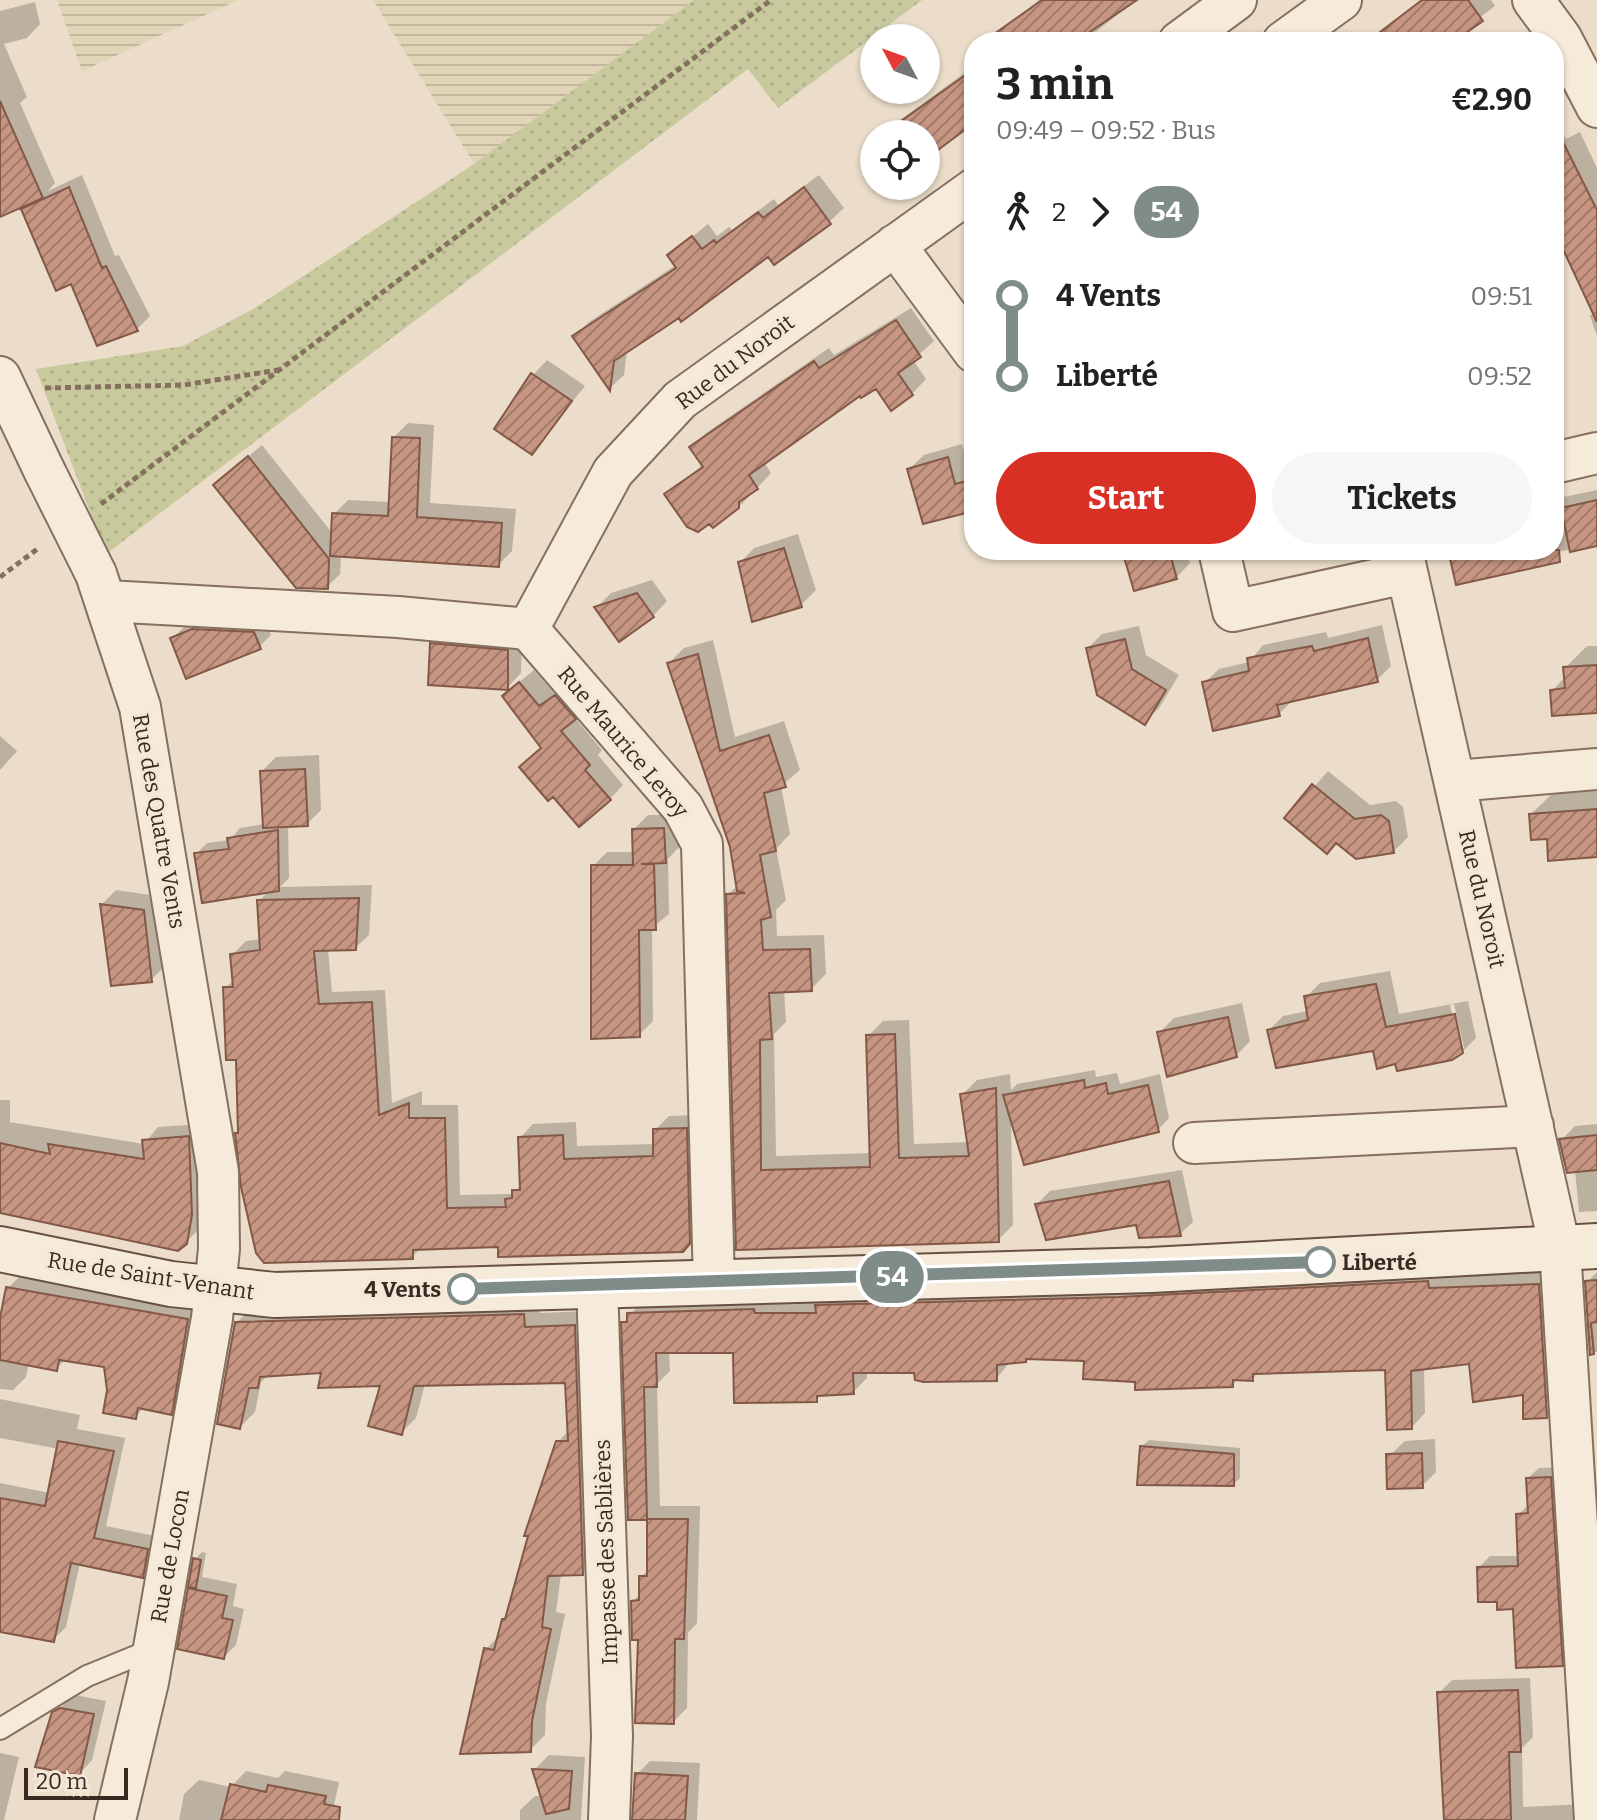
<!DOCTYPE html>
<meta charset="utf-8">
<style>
:root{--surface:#fff;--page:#f6f6f6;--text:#202124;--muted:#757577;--accent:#d93025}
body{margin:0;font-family:Bitter,serif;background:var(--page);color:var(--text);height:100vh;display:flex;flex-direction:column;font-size:30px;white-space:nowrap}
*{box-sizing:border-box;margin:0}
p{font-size:26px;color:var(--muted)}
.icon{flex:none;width:44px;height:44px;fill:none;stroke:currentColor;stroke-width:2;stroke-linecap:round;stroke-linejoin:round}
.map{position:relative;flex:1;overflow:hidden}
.drawer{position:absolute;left:964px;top:32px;width:600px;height:528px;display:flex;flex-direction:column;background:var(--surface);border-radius:32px;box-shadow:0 2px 6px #0004}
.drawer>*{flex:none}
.badge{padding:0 16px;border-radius:26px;font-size:28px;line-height:52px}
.needle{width:52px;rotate:311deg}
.fabs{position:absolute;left:860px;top:24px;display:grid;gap:16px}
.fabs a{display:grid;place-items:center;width:80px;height:80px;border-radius:50%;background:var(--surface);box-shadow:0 2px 6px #0004;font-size:40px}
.scale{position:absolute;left:24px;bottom:20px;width:104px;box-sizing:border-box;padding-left:8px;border:4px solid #382921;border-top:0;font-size:22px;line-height:28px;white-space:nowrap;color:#382921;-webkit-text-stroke:6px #f3e8d8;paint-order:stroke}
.map>.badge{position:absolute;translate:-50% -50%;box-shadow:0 0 0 4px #fff}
.legs{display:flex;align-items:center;gap:12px;height:88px;padding:0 32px;font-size:26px}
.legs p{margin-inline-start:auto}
.head{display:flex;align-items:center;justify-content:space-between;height:136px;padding:0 32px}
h1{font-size:44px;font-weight:700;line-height:60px}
.cta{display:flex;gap:16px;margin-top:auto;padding:16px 32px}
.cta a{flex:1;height:92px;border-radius:48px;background:var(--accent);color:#fff;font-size:32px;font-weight:700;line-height:92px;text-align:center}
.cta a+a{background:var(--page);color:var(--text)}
ul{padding:0 32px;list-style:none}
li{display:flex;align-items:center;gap:28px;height:80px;font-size:30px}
li i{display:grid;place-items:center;width:12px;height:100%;margin:0 10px;background:currentColor}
li i::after{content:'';width:20px;height:20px;margin:-10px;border:6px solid;border-radius:50%;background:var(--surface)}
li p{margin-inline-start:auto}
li:first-child i{background:linear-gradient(#0000 50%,currentColor 0)}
li:last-child i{background:linear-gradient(currentColor 50%,#0000 0)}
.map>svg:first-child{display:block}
.farmland{fill:url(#farmland-rules)}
.grass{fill:url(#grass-dots)}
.shadow{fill:#0003;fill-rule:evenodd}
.building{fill:url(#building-hatch);stroke:#835847;stroke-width:2}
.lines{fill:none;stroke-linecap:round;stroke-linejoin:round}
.lane-casing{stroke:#866f5f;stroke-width:24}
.street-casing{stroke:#866f5f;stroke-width:44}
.secondary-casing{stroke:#685142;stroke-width:48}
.path{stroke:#866f5f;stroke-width:5;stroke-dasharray:6 4;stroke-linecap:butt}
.lane{stroke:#f6ebdb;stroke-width:20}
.street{stroke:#f6ebdb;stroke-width:40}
.secondary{stroke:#f6ebdb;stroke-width:44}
.street-bridge-casing{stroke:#866f5f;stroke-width:44;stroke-linecap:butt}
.street-bridge{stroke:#f6ebdb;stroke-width:40}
.line-1-casing{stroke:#fff;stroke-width:18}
.line-1{stroke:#808c89;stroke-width:12}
.stop-1-dot{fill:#fff;stroke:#808c89;stroke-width:4}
.labels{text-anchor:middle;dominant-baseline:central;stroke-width:7;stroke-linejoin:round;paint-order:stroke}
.street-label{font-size:22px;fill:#382921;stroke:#f3e8d8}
.stop-label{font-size:22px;font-weight:bold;fill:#382921;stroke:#f3e8d8;text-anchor:start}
</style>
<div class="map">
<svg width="1597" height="1820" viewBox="0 0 1597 1820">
<defs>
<pattern id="farmland-rules" width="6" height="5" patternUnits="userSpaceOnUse" patternTransform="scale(2)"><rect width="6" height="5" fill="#e0d5b7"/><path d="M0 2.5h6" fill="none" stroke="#c1b79d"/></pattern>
<pattern id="grass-dots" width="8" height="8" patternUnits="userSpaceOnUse" patternTransform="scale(2)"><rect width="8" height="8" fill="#c8c99d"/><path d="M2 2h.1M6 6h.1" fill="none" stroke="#adad87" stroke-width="1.8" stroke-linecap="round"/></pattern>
<pattern id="building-hatch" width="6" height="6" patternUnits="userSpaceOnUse" patternTransform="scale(2)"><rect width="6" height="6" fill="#c69682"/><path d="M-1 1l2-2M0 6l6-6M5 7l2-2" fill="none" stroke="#a27a6a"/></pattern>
</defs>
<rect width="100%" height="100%" fill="#ebddc9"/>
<!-- farmland -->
<path class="farmland" d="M57,0H238L82,71Z
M373,0H694L474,164Z"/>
<!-- grass -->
<path class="grass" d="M694,0H922L778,108L748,69L106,554L36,369L183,346L255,308L474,164Z"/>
<!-- shadow -->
<path class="shadow" d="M1039,0H1136L1083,42H1007V27Z
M1421,0H1491L1495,6L1448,42H1366Z
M35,2L40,24L27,38L4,44L27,97L20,103L55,183L48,191L82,175L115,256L119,255L150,316L137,329L98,343L72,282L23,209L31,201L0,196V11Z
M974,66V121L926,155V134H881Z
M1554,116L1566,139L1580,132L1597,168V336L1590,316L1594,311L1554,225Z
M874,141V156L868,147Z
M819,175L844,208L829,222L769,255L627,350L624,375L610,388L575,336L589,322L676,265L670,255L708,224L717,236L729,227L732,230L774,199L778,205Z
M911,308L934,341L913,360L926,379L912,394L876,386L860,393L764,462L771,473L743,503L713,525L666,494L704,464L692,448L706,433L829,348L834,355Z
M547,360L585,386L532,452L533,375Z
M408,423L434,425L430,503L516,509L512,551L498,565L341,555L340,574L327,587L215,485L262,445L333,534L334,514L348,500L390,502L393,438Z
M962,444L969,471L974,470V508L909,469L924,455Z
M1597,490V544L1543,555L1450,550H1554V499Z
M798,534L816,590L801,605L754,619L740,563L754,548Z
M1124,550H1187L1190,563L1176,578Z
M652,580L667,601L653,616L597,607L611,593Z
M206,618L266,621L271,635L259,647L172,639L184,627Z
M1382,625L1391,666L1377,680L1294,699L1279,714L1204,683L1219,669L1249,662L1263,645L1326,632L1328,638Z
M1139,626L1146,655L1179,675L1159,708L1144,722L1088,648L1102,634Z
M447,630L522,637L521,673L507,688L432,644Z
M713,640L735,737L784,721L800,770L781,786L790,834L776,849L786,900L776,910L777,936L824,935L826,974L811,989L784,990L786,1022L774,1034L776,1156L871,1153L868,1036L883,1021L909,1020L914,1144L969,1142L962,1095L977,1080L1010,1074L1011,1090L1017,1084L1095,1070L1096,1077L1117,1073L1120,1084L1160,1074L1169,1118L1158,1130L1011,1120L1013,1225L998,1240L739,1248L728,895L738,885L731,846L669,663L684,648Z
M1587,646H1597V715L1596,711L1552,691L1566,676L1565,668Z
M534,670L554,693L569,683L588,704L575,718L602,750L598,755L623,785L610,799L543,747L518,683Z
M0,736L17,751L0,770Z
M319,755L321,810L307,824L288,825L289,878L280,887L372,885L369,935L355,948L328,949L332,992L385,990L392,1103L422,1091V1105H458L460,1195L513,1194L522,1183L520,1138L533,1124L576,1122L577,1146L655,1144V1130L669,1116L700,1115L696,1236L682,1250L500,1244L422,1247L412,1257L237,1134L240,1130L238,1058L225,988L234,980L232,955L246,941L261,939L259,901L270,890L196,854L207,843L230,840L240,828L265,824L262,771L276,757Z
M1328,771L1370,805L1396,801L1403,807L1408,837L1393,852L1337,841L1287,818Z
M1597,786V855L1549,837L1531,814L1553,793L1592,790Z
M648,815H677L679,847L668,859L669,914L652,928L653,1021L639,1035L593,866L607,852H635L634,829Z
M116,890L157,896L165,966L151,980L102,904Z
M1390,971L1399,1014L1468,1001L1476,1038L1462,1052L1397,1062L1375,1049L1269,1030L1283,1016L1308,1011L1306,997L1320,983ZM1454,1004L1464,1048H1460L1450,1005Z
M1242,1003L1250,1041L1236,1056L1168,1075L1160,1032L1174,1018Z
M0,1100H10V1122L144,1144L158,1127L202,1124L200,1228L186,1242L0,1211Z
M1597,1124V1211L1579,1212L1575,1170L1561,1140L1575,1126Z
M1182,1170L1193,1222L1180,1234L1037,1204L1050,1191Z
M1552,1271L1560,1402L1546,1416L1525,1393L1471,1362L1424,1367L1425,1413L1412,1427L1387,1368L1260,1371L1252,1379L1239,1378L1232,1385L1137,1380L1086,1359L1028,1357L1010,1362L996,1379L916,1371H867V1378L853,1392L823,1393L816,1400L735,1351H669L670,1371L657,1384L660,1506H700L697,1623L688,1633L687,1708L673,1722L640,1638L633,1602L641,1593V1577L649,1569V1518H630L623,1323L643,1300Z
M1597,1272V1352H1591L1587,1282Z
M21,1275L201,1306L184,1400L171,1413L144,1407L135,1417L109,1390L106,1365L66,1359L56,1369L29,1363L26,1377L13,1390L0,1389V1329L8,1288Z
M539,1300L540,1313L590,1311L597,1558L582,1573L561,1574L556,1612L565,1614L546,1704L545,1735L530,1750L486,1649L500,1635L508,1616L558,1442L569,1430L567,1381L425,1384L416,1418L401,1433L383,1384L324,1371L269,1375L261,1382L255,1412L240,1427L236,1323L252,1308Z
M0,1399L80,1415L77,1429L125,1438L106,1526L160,1537L155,1563L142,1576L80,1563L66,1627L53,1640L0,1630V1483L50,1493L59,1449L0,1438Z
M1435,1439L1436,1472L1422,1486L1390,1455L1405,1441Z
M1149,1440L1240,1448V1478L1234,1484L1142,1446Z
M1561,1467L1573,1653L1562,1664L1515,1607L1499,1599L1479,1567L1490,1556H1520L1518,1515L1529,1504L1528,1478L1539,1468Z
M202,1552L206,1553L202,1577L237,1584L233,1606L244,1609L236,1645L224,1657L190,1589L195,1559Z
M1530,1678L1533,1737L1522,1748L1523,1807L1584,1804L1585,1820H1498L1439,1693L1452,1680Z
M75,1695L106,1701L92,1760L79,1774L54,1713Z
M0,1753L19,1757L4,1820H0Z
M549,1755L585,1757L581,1820H520V1810L535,1796H542L535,1769Z
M650,1761L700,1763L697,1820H634L637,1774Z
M246,1771L278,1778L285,1771L339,1782L331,1820H179L184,1794L199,1780L231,1787Z"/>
<!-- building -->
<path class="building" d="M1042,0H1137L1075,42H983Z
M1422,0H1468L1483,21L1453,42H1367Z
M974,69V123L938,150L926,158V134H883Z
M0,101L43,198L0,217Z
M1554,124L1597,210V322L1554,230Z
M69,187L102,268L106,266L138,331L97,346L71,284L56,291L21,209Z
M804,187L831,224L774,265L768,257L681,322L679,318L614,361L610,391L572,336L676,268L667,255L692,236L702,249L714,240L716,243L758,212L763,218Z
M896,320L921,357L898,373L913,395L891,411L876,389L861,398L860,396L749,475L758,489L739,502V508L713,528L709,524L698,532L687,527L664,494L703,467L689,447L814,361L819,368Z
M531,373L572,401L532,455L494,429Z
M392,437L420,438L417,517L502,523L499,567L330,556L332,513L388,516Z
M248,456L329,559L328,589L296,588L213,485Z
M948,457L955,484L974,479V511L923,524L907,469Z
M1597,500V546L1570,552L1561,508Z
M784,548L802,607L752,622L738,562Z
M1122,550H1169L1177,579L1134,591Z
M1448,550H1559L1560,562L1456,585Z
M637,593L654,617L619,642L594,607Z
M192,629L254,632L261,649L186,679L170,638Z
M1368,638L1378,682L1277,705L1280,716L1213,731L1202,682L1249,671L1247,658L1312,646L1314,651Z
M1125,639L1132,669L1166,690L1145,725L1097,695L1086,648Z
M430,643L508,650V690L428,685Z
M698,654L720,751L769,735L786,787L764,793L776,851L760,855L771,917L761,920L763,950L810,949L812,991L769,993L772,1039L760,1040L761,1170L870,1167L866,1035L895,1034L899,1158L969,1156L960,1094L996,1088L999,1242L736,1250L726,894L745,893L737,891L730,847L667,663Z
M1597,665V713L1552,716L1550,690L1565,688L1563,667Z
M519,682L539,706L555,695L576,719L561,731L590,765L585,770L611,800L579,827L553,797L548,801L519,767L541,748L502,696Z
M305,769L308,826L263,828L260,771Z
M1312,784L1355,819L1381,815L1389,821L1394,853L1356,859L1336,843L1327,854L1284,818Z
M1597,809V857L1548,861L1547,839L1531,840L1529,814Z
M664,828L666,863L641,864H654L656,930H639L640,1037L591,1039V865H633L632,829Z
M278,830L279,891L202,903L194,853L229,849L227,838Z
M359,898L356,950L314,951L319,1004L372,1002L379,1115L409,1103V1118H445L447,1208L506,1207L505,1199L512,1198V1190H520L518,1137L563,1135L564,1159L653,1156V1129L687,1128L690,1244L683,1252L498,1257V1247L413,1250V1259L264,1263L256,1253L241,1187L235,1133H238L236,1060H226L223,987H233L230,954L260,950L257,900Z
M100,904L144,910L152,982L111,986Z
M1376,984L1386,1027L1455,1014L1463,1053L1452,1060L1397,1071L1395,1064L1377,1069L1373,1051L1276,1068L1267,1030L1308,1020L1304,996Z
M1228,1017L1237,1057L1167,1077L1157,1032Z
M1084,1080L1085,1088L1106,1083L1108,1094L1148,1085L1159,1132L1024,1165L1003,1095Z
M1597,1135V1170L1567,1173L1559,1139Z
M189,1136L192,1215L187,1244L178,1251L0,1213V1143L50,1154L48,1144L144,1159L142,1140Z
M1169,1181L1181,1236L1139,1238L1136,1225L1046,1240L1035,1204Z
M1597,1280V1322L1591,1323L1594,1354L1590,1355L1585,1281Z
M1428,1281L1429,1288L1539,1284L1547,1418L1523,1419V1395L1473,1402L1469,1364L1411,1371L1412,1429L1387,1430L1385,1370L1253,1374V1381L1233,1380V1387L1135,1390V1382L1083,1379L1084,1361L1026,1359V1362L997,1365V1381L923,1382L915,1380L914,1373H853L854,1394L817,1396V1402L734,1403L733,1353H656L657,1387H644L647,1519H688L684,1639H675L674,1724L635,1723L638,1640H632L631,1601L639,1600V1576H647V1520H628L621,1322H627V1313L754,1309L755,1313H816L815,1305L1119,1297Z
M6,1287L188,1319L172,1415L138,1408L136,1419L103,1413L107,1390L104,1367L59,1360L57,1371L0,1360V1318Z
M524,1314L525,1327L575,1325L583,1575L548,1576L542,1627L551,1629L532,1721L531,1752L460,1754L484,1648L494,1650L502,1619H505L528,1536H524L556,1441H568L565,1383L414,1386L402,1435L368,1426L380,1386L318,1388L321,1373L260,1377L258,1388H249L240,1429L217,1424L235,1322Z
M58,1441L114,1451L94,1538L148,1549L143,1578L71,1563L54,1642L0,1632V1498L45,1506Z
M1140,1446L1234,1454V1486L1137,1485Z
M1422,1453L1423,1488L1387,1489L1386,1454Z
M1551,1477L1563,1666L1516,1668L1513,1609L1497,1610V1602H1478L1477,1567L1518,1566L1516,1514L1528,1513L1526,1478Z
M193,1558L201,1560L196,1588L188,1587Z
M188,1588L227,1596L222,1618L233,1620L224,1659L177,1649Z
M1518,1690L1521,1752H1509L1511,1820H1444L1437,1692Z
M60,1708L94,1714L80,1776L35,1767L52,1712Z
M532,1769L572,1771L569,1809L546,1814Z
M635,1773L688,1776L685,1820H632Z
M230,1784L266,1792L268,1785L326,1796L324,1804L340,1807L339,1820H221Z"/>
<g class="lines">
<!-- lane casing -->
<g class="lane-casing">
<path id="lane" d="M0,1729L87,1676L153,1649"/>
</g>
<!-- street casing -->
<g class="street-casing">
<path id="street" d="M1533,0L1561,38L1597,107
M1179,42L1236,0
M1283,42L1341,0
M895,245L974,352
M0,377L44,470
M1554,463L1597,453
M1219,550L1233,611L1406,573
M1402,550L1560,1248L1595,1820
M96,574L140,707L218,1172L219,1249L212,1318L148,1682L115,1820
M107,601L398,617L528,629L683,808L702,844L714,1284
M528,629L613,472L680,400L974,189
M1455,781L1597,769
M1194,1143L1533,1126
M597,1284L612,1736L609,1820"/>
</g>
<!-- secondary casing -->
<g class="secondary-casing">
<path id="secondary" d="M0,1249L171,1284L275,1295L1151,1270L1597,1246"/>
</g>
<!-- path -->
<path class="path" d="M45,388L184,385L278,370
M101,504L771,0
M0,577L40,547"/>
<!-- lane -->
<use href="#lane" class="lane"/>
<!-- street -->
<use href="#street" class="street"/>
<!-- secondary -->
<use href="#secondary" class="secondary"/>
<!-- street-bridge casing -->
<g class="street-bridge-casing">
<path id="street-bridge" d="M44,470L96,574"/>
</g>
<!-- street-bridge -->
<use href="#street-bridge" class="street-bridge"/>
</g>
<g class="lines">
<!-- line-1 casing -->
<g class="line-1-casing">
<path id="line-1" d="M463,1289L1320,1262"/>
</g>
<!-- line-1 -->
<use href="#line-1" class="line-1"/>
</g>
<!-- markers -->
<g class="stop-1-dot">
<circle cx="1320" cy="1262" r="14"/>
<circle cx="463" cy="1289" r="14"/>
</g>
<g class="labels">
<!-- street labels -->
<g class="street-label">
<text transform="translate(735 362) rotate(-37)">Rue du Noroit</text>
<text transform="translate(623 742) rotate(50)">Rue Maurice Leroy</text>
<text transform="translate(159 821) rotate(80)">Rue des Quatre Vents</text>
<text transform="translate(1482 899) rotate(77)">Rue du Noroit</text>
<text transform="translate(151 1276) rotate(9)">Rue de Saint-Venant</text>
<text transform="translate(606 1552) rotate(-92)">Impasse des Sablières</text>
<text transform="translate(170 1556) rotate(-80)">Rue de Locon</text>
</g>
<!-- stop labels -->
<g class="stop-label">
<text x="1342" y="1262">Liberté</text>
<text x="441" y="1289" text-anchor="end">4 Vents</text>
</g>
</g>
</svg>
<div class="fabs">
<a><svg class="needle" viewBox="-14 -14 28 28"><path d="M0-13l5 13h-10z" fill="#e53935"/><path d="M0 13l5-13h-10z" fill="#757577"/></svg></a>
<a><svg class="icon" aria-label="locate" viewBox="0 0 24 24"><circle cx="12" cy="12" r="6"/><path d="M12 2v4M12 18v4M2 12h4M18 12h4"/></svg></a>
</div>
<div class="scale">20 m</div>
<b class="badge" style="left:892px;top:1277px;background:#808c89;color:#fff">54</b>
<section class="drawer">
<div class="head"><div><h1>3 min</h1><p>09:49 – 09:52 · Bus</p></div><b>€2.90</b></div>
<div class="legs"><svg class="icon" aria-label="walk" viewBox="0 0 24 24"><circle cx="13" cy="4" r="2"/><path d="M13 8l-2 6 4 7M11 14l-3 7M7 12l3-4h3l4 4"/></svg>2<svg class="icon" aria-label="forward" viewBox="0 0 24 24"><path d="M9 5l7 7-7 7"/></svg><b class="badge" style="background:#808c89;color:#fff">54</b></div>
<ul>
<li><i style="color:#808c89"></i><b>4 Vents</b><p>09:51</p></li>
<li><i style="color:#808c89"></i><b>Liberté</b><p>09:52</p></li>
</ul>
<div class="cta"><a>Start</a><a>Tickets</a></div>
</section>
</div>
